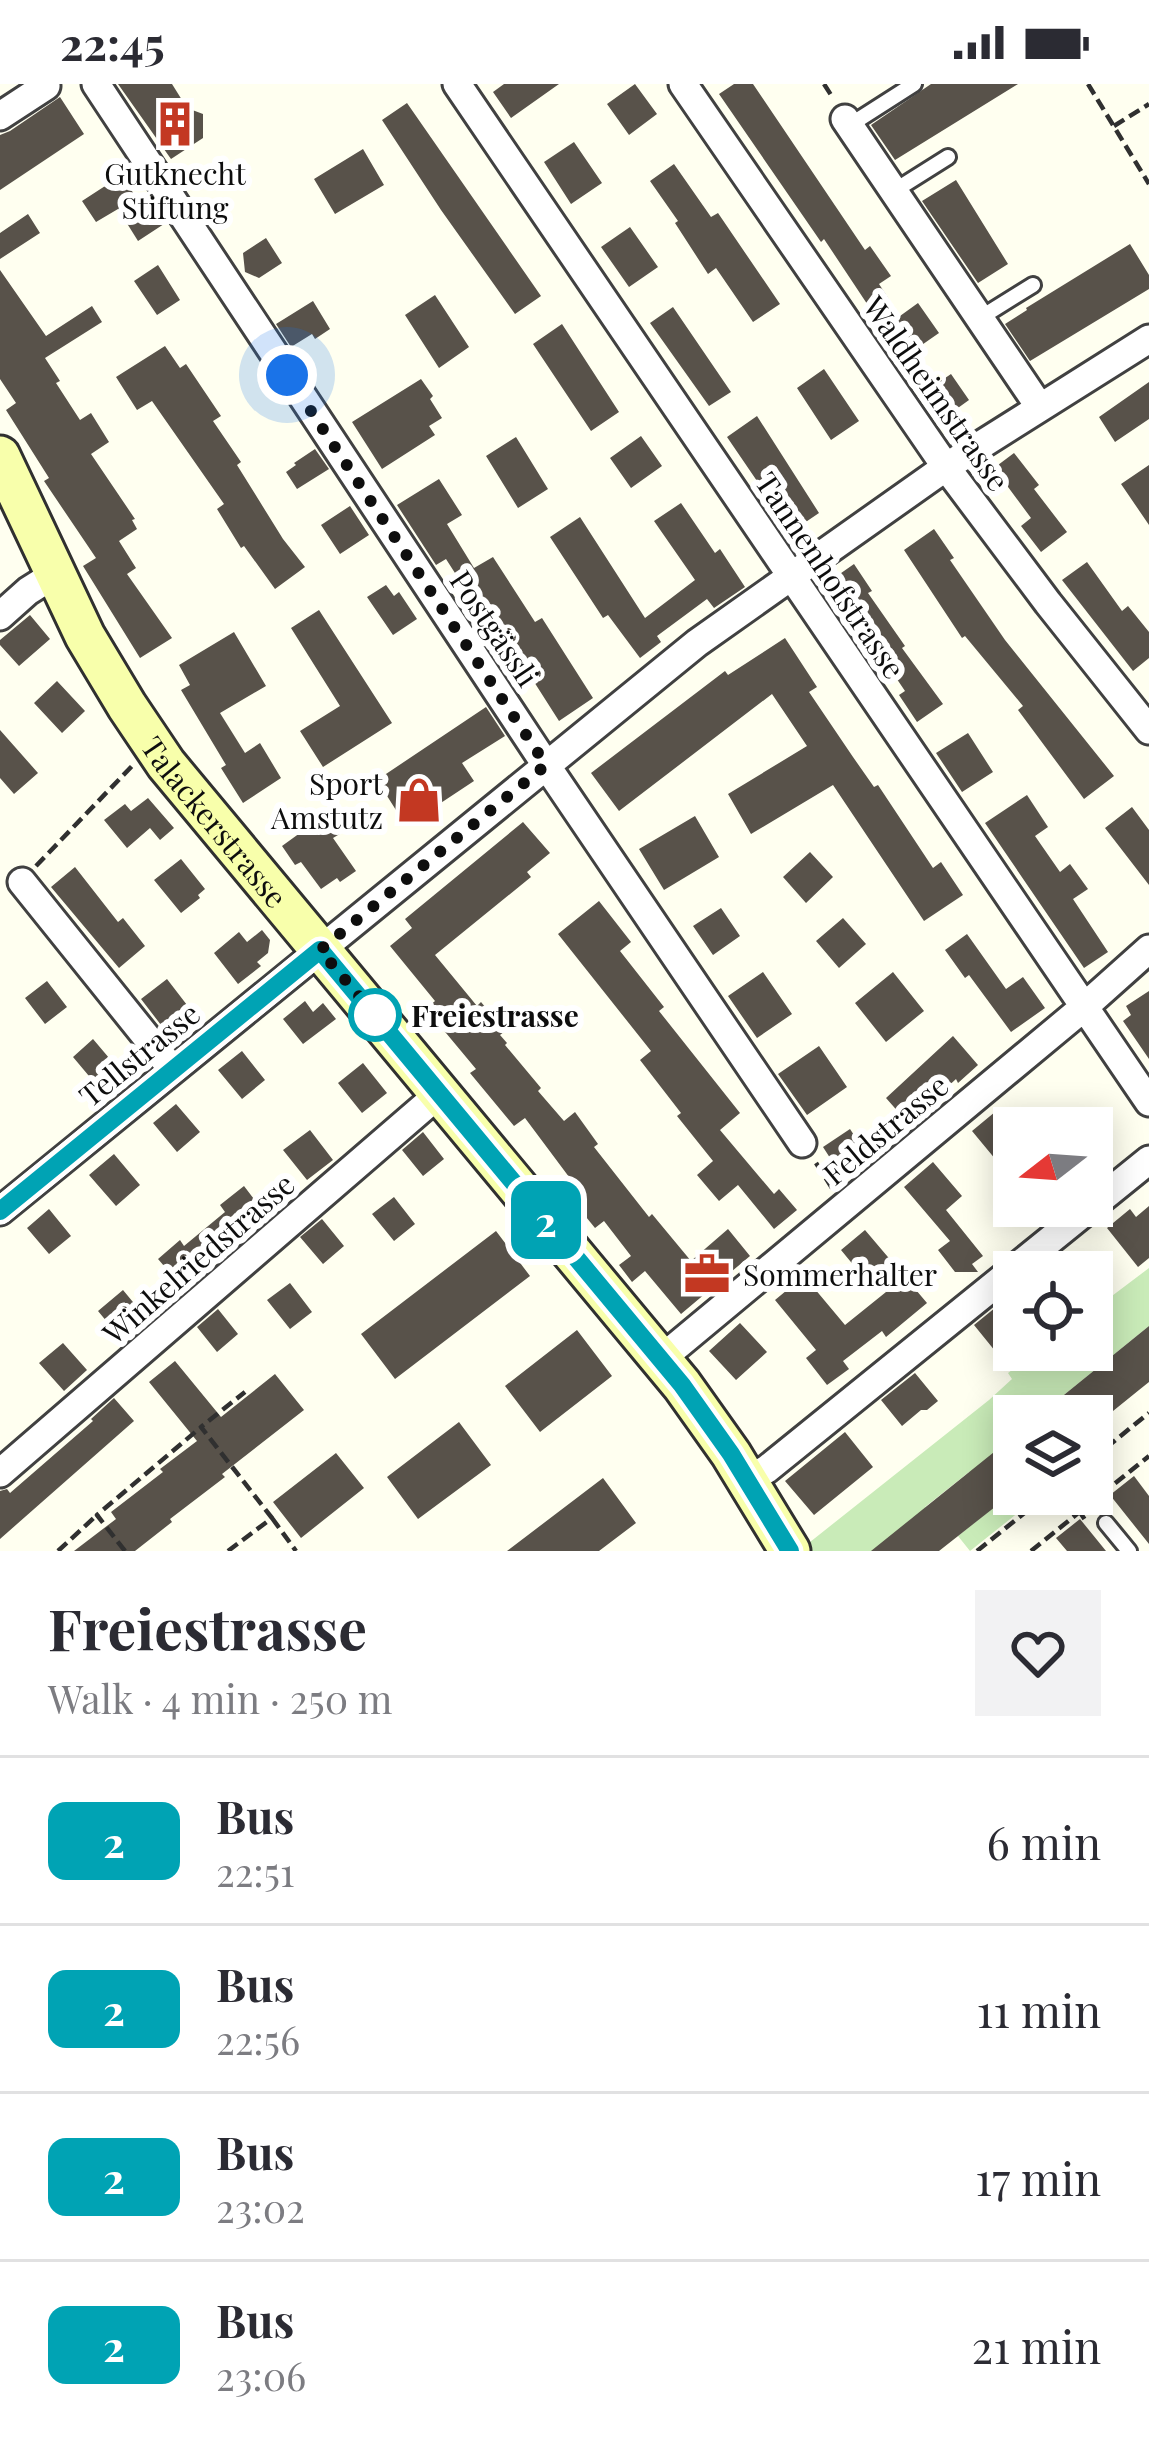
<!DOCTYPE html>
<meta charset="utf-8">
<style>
:root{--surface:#fff;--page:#f2f2f3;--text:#2b2b33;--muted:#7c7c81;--line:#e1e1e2}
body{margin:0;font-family:"Playfair Display",serif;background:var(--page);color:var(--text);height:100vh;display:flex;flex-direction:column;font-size:45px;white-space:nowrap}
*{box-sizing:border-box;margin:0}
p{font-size:39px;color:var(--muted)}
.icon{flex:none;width:66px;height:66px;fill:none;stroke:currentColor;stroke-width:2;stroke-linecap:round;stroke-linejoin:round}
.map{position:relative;height:1467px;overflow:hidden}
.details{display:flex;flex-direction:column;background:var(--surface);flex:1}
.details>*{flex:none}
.badge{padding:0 24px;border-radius:18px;font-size:42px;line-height:78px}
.needle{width:78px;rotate:253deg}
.controls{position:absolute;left:993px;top:1023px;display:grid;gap:24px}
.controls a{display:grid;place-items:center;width:120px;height:120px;border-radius:0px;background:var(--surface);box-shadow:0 6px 30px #0003;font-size:60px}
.you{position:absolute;width:60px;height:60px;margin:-30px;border:9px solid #fff;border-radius:50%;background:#1a73e8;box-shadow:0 0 0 18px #1a73e833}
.map>.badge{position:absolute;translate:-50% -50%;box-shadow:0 0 0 6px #fff}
.round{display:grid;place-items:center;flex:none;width:126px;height:126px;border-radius:0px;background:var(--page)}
.headline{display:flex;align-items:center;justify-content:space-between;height:204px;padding:0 48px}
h1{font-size:57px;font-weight:700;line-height:90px}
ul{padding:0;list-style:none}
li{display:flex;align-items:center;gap:36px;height:168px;padding:0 48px;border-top:3px solid var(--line)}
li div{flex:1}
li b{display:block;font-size:45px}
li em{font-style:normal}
li .badge{min-width:132px;font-weight:700;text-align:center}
.status{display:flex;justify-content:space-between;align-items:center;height:84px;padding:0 60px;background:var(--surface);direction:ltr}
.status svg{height:33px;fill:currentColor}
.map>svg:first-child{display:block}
.green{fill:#c9ebb8}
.building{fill:#58524a}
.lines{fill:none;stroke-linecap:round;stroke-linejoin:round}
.service-casing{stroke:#414141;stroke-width:20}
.minor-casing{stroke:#414141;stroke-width:33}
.secondary-casing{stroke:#303030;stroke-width:45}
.path{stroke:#303030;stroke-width:4.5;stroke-dasharray:12 6;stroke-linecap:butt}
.service{stroke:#fff;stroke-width:14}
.minor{stroke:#fff;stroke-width:27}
.secondary{stroke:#f8ffab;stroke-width:39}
.line-casing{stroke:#fff;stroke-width:27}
.line{stroke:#00a3b4;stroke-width:18}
.walk{stroke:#0e0e0e;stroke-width:12;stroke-dasharray:0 21.6}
.stop-dot{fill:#fff;stroke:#00a3b4;stroke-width:6}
.labels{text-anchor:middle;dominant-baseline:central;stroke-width:12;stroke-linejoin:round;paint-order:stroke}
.poi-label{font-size:30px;fill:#0e0e0e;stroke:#fff}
.street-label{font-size:30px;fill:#0e0e0e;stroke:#fff}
.stop-label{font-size:30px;font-weight:bold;fill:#0e0e0e;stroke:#fff;text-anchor:start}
</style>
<div class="status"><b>22:45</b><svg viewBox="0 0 49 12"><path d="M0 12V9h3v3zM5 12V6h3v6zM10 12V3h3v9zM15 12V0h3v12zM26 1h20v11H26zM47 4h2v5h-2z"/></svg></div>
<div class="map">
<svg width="1149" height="1467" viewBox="0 0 1149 1467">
<rect width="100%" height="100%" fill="#fffff0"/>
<!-- green -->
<path class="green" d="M1149,1184V1242L1043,1328L1036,1324L1026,1332H1014V1353L972,1390L969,1388L925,1423L927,1427L912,1434L876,1467H808L805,1462L989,1316L1012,1295L1008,1289L1039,1266H1092V1227Z
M1014,1407V1410H1021L1029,1420L970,1467L958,1452Z"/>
<!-- building -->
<path class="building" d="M118,0H172L187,24L203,30V54L171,75Z
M504,0H559L511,34L493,8Z
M635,0L657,30L629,51L607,20Z
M734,0H753L865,166L870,162L891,192L879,200L900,232L918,219L939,249L903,274L824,155L821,158L719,10Z
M931,0H1018L895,76L871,41Z
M60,13L84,50L0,106V51L10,47Z
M407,19L541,212L515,230L441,126L382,36Z
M574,58L602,99L571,120L544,78Z
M363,65L384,101L335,130L314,95Z
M674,80L711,133L718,129L780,220L753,238L716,184L708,190L675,139L678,137L650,97Z
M122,91L145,128L152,123L164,140L138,157L118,125L96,138L82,117Z
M956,96L1008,180L978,199L922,117Z
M28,130L40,149L0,175V149Z
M630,143L658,183L629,203L601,163Z
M266,154L282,179L259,194L245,188L243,169Z
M1130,160L1149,191V205L1030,277L1005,240L1027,226L1026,224Z
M158,181L180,216L157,231L134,197Z
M0,186L46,252L92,222L102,238L45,274L60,297L56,299L80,336L91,329L109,358L91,370L135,435L132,436L137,445L119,457L136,484L127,490L172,554L140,574L83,482L96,474L44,397L49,394L6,326L16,319L0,295Z
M435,211L469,263L439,284L405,231Z
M313,217L330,245L315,255L312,250L291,263L276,240Z
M673,223L731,308L709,322L650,239Z
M562,240L619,328L591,347L533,260Z
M165,262L180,284L186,280L221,332L213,337L241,378L237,381L283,455L305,483L275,505L244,462L241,464L217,425L224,420L152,317L137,326L116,293Z
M824,285L859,337L831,356L797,304Z
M951,290L969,316L944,334L926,307Z
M421,295L433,312L430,315L442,334L429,342L435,351L382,385L352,338Z
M1149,298V335L1115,358L1099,333Z
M757,332L819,429L788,450L767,417L770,416L727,353Z
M641,352L662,382L631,404L610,374Z
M516,353L548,405L518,424L486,372Z
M315,365L329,385L297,405L286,388L296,381L294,379Z
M1014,369L1039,401L1034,405L1067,448L1041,468L1021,442L1031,434L994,384Z
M1149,381V441L1121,400Z
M439,395L462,431L447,440L474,484L493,473L535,538L542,534L593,614L559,637L492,532L485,536L446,475L436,481L397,421Z
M681,419L715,469L720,465L745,503L714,524L707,515L657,552L661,558L640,574L608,531L603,534L550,453L580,433L645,534L695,496L654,437Z
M350,422L369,451L340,470L321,441Z
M934,445L954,474L950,476L1005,556L1114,692L1084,715L1018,626L1023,622L965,552L962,554L904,466Z
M1087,478L1122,527L1128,522L1149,548V574L1133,587L1062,496Z
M854,480L872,507L868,509L905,562L902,564L943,620L917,638L899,611L905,607L884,576L880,579L824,501Z
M386,501L394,512L399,508L417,535L393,551L367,513Z
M319,526L392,639L323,683L300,647L340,622L291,544Z
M30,531L50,555L19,582L0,561V556Z
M234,548L266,602L220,629L245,669L260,659L281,694L243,719L221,684L226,681L181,606L190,601L179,581Z
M785,554L817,603L809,608L853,673L874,703L878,701L933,784L941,778L963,811L924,837L833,701L751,750L728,710L807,662L772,610L619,727L591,689L725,587L728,591Z
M57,597L85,627L62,649L34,619Z
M486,623L505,652L462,679L474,697L406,742L377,696Z
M0,646L38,689L14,710L0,694Z
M968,649L993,688L962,708L936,669Z
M1027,711L1048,743L1035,752L1060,788L1070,780L1088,805L1073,815L1108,868L1084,884L985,739Z
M148,714L174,744L160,756L150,744L127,764L104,736L125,720L131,727Z
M1132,723L1149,746V801L1105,744Z
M329,728L343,748L333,754L356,787L340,798L337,794L321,805L301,778L295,781L282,762Z
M695,732L719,773L664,806L639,765Z
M523,738L550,769L527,788L531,793L435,871L477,922L481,918L505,947L500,951L507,959L505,961L541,1004L538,1007L564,1037L575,1028L598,1060L594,1063L649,1133L652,1130L691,1177L728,1145L750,1172L681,1230L645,1187L632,1198L619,1181L631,1172L604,1137L595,1144L569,1112L578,1105L525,1034L514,1042L470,989L476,985L426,925L435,917L390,862L412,844L405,835Z
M810,768L833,793L806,819L783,793Z
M181,775L205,805L198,811L200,814L181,829L154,796Z
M75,783L118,838L123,834L145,862L119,884L51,803Z
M599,817L631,858L620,867L664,923L659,927L740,1029L720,1046L774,1110L779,1105L797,1126L774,1145L738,1101L719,1117L697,1091L713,1077L677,1032L681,1029L640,976L651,967L558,850Z
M721,824L740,852L713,871L693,842Z
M843,834L866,860L839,884L816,857Z
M262,846L270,856L268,869L257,878L261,882L238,900L214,869L239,848L247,858Z
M967,850L1006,905L1023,893L1045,924L1011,948L969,891L965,894L945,866Z
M763,888L792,930L757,954L728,912Z
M893,888L924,927L886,958L855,919Z
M167,895L187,921L161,941L141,915Z
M47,897L67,923L45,940L25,914Z
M1149,907V975L1123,937L1131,931L1126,922Z
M305,917L313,928L323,919L336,935L303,960L283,935Z
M953,952L978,981L958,999L956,995L908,1039L886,1014Z
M93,955L115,981L94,998L73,973Z
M819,962L847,1003L807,1031L778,990Z
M242,967L265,996L242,1015L218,986Z
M363,979L387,1009L362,1029L338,999Z
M176,1020L200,1048L177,1068L153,1039Z
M1001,1023L1014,1039V1071L1001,1082L972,1047Z
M850,1045L871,1077L843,1094L823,1063Z
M310,1046L333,1076L307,1096L283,1066Z
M423,1048L444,1075L423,1092L402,1066Z
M114,1070L140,1101L116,1122L89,1091Z
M933,1078L962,1112L946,1126L983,1172L972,1180L978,1188H955L938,1166L950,1157L904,1103Z
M244,1102L266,1131L243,1150L240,1146L199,1179L204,1185L183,1204L158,1175L180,1156L184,1162L225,1128L220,1121Z
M394,1113L415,1140L394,1157L372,1130Z
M1149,1122V1174L1138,1183L1107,1144L1130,1125L1136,1133Z
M49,1125L71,1152L49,1170L27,1144Z
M322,1135L344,1162L323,1180L300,1153Z
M865,1146L927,1219L886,1253L882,1247L843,1277L849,1285L827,1301L806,1274L816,1266L775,1216L804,1192L845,1241L886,1208L862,1177L855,1183L841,1166Z
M496,1147L530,1192L395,1295L361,1250Z
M290,1199L312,1228L290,1245L267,1216Z
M123,1206L147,1235L122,1256L98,1227Z
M1001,1219L1014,1235V1269L1004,1278L974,1241Z
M218,1225L238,1250L217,1268L197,1243Z
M740,1239L767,1268L736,1296L709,1267Z
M1149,1242V1298L1139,1306L1092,1344V1332H1038Z
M577,1246L612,1292L540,1348L505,1302Z
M63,1259L87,1286L64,1307L39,1279Z
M175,1277L221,1333L275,1290L304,1326L222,1390L225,1393L170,1435L172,1438L135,1467H74L116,1435L111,1428L163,1388L160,1385L197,1357L149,1298Z
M915,1289L938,1317L927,1326H921L902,1342L881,1316Z
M114,1314L134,1337L0,1455V1407L7,1405L10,1409L93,1337L91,1335Z
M459,1338L491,1381L418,1435L387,1393Z
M845,1348L873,1383L814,1431L785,1397Z
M1014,1352V1408L939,1467H871Z
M336,1369L364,1404L301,1454L273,1418Z
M1134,1392L1149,1412V1460L1110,1411Z
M603,1394L636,1439L599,1467H507Z
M1080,1435L1106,1467H1067L1056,1454Z"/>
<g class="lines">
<!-- service casing -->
<g class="service-casing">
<path id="service" d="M850,41L914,0
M894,107L948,73
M980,234L1033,201
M1106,1439L1129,1467"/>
</g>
<!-- minor casing -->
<g class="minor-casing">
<path id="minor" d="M96,0L546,681L802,1059
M457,0L1149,1018
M683,0L946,383L1048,519L1149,646
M0,32L46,2
M845,35L1039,322
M0,532L28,507L55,490
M22,798L173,986
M0,1127L697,559L946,383L1149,255
M661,1275L1083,924L1149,865
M0,1389L440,1009
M748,1396L767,1385L1149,1076"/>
</g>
<!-- secondary casing -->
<g class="secondary-casing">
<g id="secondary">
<path id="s1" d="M0,372L85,552L127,622L166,680L682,1301L731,1370L790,1467"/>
</g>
</g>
<!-- path -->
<path class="path" d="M824,0L833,14
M1088,0L1149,100
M1114,42L1149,20
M36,782L132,682
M816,1079L832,1104
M1026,1332L1033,1326L1038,1332
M1092,1375L1149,1329
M1068,1410L1087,1439
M272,1434L296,1467
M58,1467L97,1431
M125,1467L97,1431L200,1344
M228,1467L272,1434L201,1343L245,1308
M977,1467L1048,1410
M1031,1467L1149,1372"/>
<!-- service -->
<use href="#service" class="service"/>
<!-- minor -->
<use href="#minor" class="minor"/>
<!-- secondary -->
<use href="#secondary" class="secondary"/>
</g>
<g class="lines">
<!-- line casing -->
<g class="line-casing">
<path id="line" d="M0,1127L320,866L682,1301L731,1370L790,1467"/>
</g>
<!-- line -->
<use href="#line" class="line"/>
<!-- walk -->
<path class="walk" d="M287,291L546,681L320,866L380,937L375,931"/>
</g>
<!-- icons -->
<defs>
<g id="building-bare" transform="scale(3.6)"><path d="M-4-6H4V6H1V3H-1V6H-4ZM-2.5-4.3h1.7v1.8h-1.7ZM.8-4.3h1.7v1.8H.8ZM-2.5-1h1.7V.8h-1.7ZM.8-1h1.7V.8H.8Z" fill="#c33822" stroke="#fff" stroke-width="2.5" paint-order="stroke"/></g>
<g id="shop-bare" transform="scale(3.6)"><path d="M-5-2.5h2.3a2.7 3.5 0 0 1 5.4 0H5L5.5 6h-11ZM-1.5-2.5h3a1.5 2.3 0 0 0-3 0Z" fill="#c33822" stroke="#fff" stroke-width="2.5" paint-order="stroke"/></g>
<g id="office-bare" transform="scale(3.6)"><path d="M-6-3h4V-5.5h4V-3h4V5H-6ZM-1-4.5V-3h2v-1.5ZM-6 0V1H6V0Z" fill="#c33822" stroke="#fff" stroke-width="2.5" paint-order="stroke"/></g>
</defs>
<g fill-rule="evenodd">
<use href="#building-bare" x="175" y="40"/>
<use href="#shop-bare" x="419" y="716"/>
<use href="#office-bare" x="707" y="1190"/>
</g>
<!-- markers -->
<circle class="stop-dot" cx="375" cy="931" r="24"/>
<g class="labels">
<!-- poi labels -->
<g class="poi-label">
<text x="175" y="89">Gutknecht<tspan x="175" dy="34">Stiftung</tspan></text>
<text x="383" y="699" text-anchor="end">Sport<tspan x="383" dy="34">Amstutz</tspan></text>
<text x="743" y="1190" text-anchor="start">Sommerhalter</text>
</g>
<!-- street labels -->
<g class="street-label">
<text transform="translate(937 309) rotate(55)">Waldheimstrasse</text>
<text transform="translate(831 491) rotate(56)">Tannenhofstrasse</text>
<text transform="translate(495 544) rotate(56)">Postgässli</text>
<text stroke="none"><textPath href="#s1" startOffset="426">Talackerstrasse</textPath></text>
<text transform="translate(139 970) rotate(-39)">Tellstrasse</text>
<text transform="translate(885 1045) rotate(-40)">Feldstrasse</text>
<text transform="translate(198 1174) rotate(-41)">Winkelriedstrasse</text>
</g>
<!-- stop labels -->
<g class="stop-label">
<text x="411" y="931">Freiestrasse</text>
</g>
</g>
</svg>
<div class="controls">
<a><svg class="needle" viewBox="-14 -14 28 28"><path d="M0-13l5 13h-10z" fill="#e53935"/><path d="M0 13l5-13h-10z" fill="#7c7c81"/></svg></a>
<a><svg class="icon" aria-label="locate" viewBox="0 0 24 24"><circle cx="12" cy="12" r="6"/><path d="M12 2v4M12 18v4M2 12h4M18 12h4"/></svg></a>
<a><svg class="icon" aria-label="layers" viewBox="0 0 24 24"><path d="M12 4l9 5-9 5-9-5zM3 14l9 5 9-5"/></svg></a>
</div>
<div class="you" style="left:287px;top:291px"></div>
<b class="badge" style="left:546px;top:1136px;background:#00a3b4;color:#fff">2</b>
</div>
<section class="details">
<div class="headline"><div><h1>Freiestrasse</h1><p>Walk · 4 min · 250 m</p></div><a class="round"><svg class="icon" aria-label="heart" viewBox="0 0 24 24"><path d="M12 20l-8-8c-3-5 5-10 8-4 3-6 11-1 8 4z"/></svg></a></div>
<ul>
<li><span class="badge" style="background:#00a3b4;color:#fff">2</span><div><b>Bus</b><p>22:51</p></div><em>6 min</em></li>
<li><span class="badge" style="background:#00a3b4;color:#fff">2</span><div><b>Bus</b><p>22:56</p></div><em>11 min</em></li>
<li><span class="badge" style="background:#00a3b4;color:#fff">2</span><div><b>Bus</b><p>23:02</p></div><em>17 min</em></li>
<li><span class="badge" style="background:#00a3b4;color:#fff">2</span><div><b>Bus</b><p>23:06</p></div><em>21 min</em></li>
</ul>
</section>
